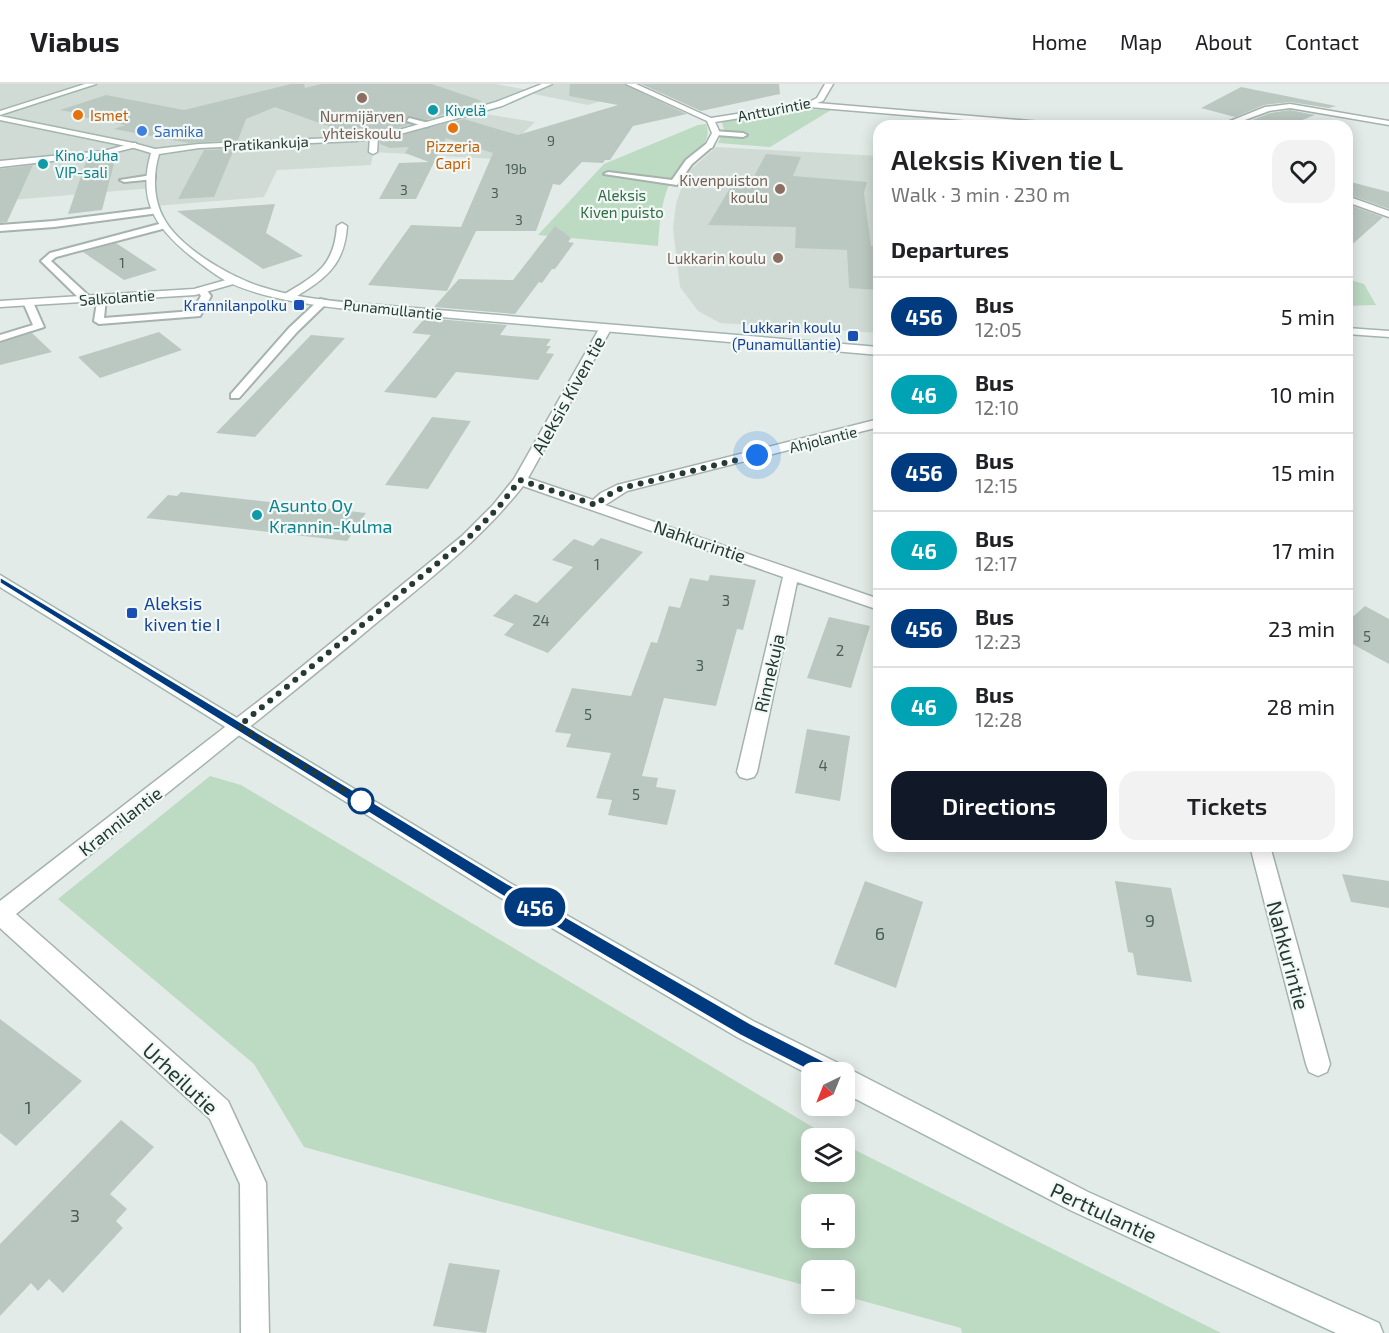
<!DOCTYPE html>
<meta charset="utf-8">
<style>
:root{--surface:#fff;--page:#f2f2f2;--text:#202124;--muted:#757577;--line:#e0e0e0;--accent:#111827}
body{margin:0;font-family:"Exo 2",sans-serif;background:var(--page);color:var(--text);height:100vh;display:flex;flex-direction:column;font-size:22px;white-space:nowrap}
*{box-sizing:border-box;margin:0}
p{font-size:20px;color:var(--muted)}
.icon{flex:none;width:33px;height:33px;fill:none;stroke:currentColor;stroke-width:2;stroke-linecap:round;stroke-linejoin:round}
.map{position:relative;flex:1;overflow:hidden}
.drawer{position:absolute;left:873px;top:36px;width:480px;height:732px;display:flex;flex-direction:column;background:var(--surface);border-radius:18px;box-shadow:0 3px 15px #0003}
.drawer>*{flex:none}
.badge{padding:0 12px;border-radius:20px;font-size:21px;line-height:39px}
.needle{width:39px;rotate:223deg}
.fabs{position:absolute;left:801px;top:978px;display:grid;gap:12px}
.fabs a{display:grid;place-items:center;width:54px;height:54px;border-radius:12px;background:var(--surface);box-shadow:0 3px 15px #0003;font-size:30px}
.you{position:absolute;width:30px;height:30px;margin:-15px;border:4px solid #fff;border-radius:50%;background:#1a73e8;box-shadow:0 0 0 9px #1a73e833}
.map>.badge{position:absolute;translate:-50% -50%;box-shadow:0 0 0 3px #fff}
h2{padding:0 18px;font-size:22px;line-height:54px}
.round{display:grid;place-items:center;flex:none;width:63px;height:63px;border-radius:18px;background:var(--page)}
.summary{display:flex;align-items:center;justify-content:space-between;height:102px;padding:0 18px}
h1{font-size:28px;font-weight:600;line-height:45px}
.button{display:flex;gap:12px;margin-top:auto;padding:12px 18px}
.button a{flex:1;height:69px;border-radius:18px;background:var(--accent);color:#fff;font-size:24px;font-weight:600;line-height:69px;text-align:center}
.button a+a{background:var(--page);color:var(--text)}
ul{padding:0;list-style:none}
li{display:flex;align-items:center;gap:18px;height:78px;padding:0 18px;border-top:2px solid var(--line)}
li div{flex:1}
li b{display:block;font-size:22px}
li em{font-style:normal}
li .badge{min-width:66px;font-weight:700;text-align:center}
header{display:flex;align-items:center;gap:36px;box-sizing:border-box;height:84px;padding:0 30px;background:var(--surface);border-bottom:2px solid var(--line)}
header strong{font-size:28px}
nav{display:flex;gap:33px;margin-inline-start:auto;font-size:21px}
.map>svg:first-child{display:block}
.built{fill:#d0dbd5}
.green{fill:#bddac3;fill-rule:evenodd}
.building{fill:#bbc8c2}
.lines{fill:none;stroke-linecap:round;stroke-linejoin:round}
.lane-casing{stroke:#a5b2ad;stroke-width:4}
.street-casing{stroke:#a5b2ad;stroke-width:3}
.secondary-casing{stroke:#a2b5ae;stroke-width:3}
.lane{fill:#fff;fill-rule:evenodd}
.street{fill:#fff;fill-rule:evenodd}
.secondary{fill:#fff;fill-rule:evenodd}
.line{fill:#003b80;stroke:#fff;stroke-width:1.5}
.walk{stroke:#243a33;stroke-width:6;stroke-dasharray:0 10.8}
.education-dot{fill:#8d6e63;stroke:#f2f8f5;stroke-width:2}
.culture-dot{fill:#0f9aa8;stroke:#f2f8f5;stroke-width:2}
.food-dot{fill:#e8710a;stroke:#f2f8f5;stroke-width:2}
.shop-dot{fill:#3f7fe0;stroke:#f2f8f5;stroke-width:2}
.transit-dot{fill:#1a4fb4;stroke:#f2f8f5;stroke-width:2}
.stop-dot{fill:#fff;stroke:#003b80;stroke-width:3}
.labels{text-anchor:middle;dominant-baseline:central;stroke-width:4.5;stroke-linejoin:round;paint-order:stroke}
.far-number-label{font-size:14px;fill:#4a5e57}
.far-street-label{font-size:15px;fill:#243a33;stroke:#f2f8f5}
.far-culture-label{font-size:15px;fill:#0d838f;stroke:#f2f8f5;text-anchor:start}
.far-food-label{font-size:15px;fill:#c56008;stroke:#f2f8f5;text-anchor:start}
.far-education-label{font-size:15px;fill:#785e54;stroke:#f2f8f5;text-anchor:end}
.far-shop-label{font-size:15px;fill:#366cbe;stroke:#f2f8f5;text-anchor:start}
.far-park-label{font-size:15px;fill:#326d46;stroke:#f2f8f5}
.far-transit-label{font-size:15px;fill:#164399;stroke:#f2f8f5;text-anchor:end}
.number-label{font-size:15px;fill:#4a5e57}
.street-label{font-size:18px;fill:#243a33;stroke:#f2f8f5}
.culture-label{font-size:18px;fill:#0d838f;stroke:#f2f8f5;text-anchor:start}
.transit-label{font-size:18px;fill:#164399;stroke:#f2f8f5;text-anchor:start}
.near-number-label{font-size:18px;fill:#4a5e57}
.near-street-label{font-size:21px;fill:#243a33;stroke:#f2f8f5}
</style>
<header>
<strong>Viabus</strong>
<nav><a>Home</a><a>Map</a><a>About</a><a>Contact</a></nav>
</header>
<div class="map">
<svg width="1389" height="1249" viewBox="0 0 1389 1249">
<rect width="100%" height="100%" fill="#e2ebe7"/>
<!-- built -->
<path class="built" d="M0,0H496L533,7L548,0H630L642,5L588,21L529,9L473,28L535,38L495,75L373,68L371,81L277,86L264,113L155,122L152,104L0,117Z
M716,63L879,72V249L720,239L698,227L680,203L673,144L676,120L686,90Z"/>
<!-- green -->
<path class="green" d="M800,25L831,26L770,63L718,59L724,46L722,38Z
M706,40C714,60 692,68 681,81C662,104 660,133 658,162L538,151L604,80L698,41Z
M1347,195L1364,200L1376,221L1347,222Z
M210,692L241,701L831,1054H812V1088H844L845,1061L1221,1249H962L961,1244L845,1212L844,1186H812L811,1203L304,1063L254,980L58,815ZM844,1120V1154H812V1120Z"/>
<!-- building -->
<path class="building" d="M291,0H304L305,4L321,0H432L482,17L426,36L408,32L405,38L410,40L392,46L353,51L275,23L246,35L238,56L189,59L114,45L125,41L72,31L76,29L60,26L106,11L184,26Z
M570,0H624L687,30L633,42L610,76H605L603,79L582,78L560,101L553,100L536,147H476L447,207L368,201L411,141L461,143L493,69L446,54L416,115H379L399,79L429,78L405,69L409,63L390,64L380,60V56L464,35L518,51L618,21L569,12Z
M641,0H779L780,10L701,27Z
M1241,3L1336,22L1329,24L1290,18L1264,21L1235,33L1201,24Z
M1290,26L1315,31L1287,42H1271L1250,37L1270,29Z
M234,65L214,113L178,115L204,66Z
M766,70L801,73L793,92L867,98L864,109L871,162H879V206L849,204L847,166L795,164L796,143L708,141L733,99L742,100L747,91L754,92Z
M116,72L102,126L68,130L87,75Z
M33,81L7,138L0,139V85Z
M1347,97L1389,108V125L1347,110Z
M275,120L266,149L303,172L263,185L177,127Z
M1347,120L1383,133L1347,165Z
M555,142L571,154L568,158L574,159L555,185H552L542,199L539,198L515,230L434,223L459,195L513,196Z
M116,159L157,186L124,196L83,168Z
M425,234L507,241L500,251L551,255L546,262H551L546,269L554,270L538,296L456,288L436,314L384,308L431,251L412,249Z
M159,248L182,266L100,294L78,273Z
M32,249L52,268L0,281V259Z
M311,251L345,254L255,353L216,349Z
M432,333L471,337L428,405L385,401Z
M181,408L366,429L347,457L146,434L168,411L177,412Z
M601,454L643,468L548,569L504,551L514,540L493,532L515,510L537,519L573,483L552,476L574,455L593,462Z
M710,491L756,496L743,546L737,545L716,622L664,614L642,692L658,694L656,703L676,706L667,741L608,731L612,716L596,714L611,669L566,663L571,650L555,648L572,604L631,612L651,558L657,559L669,522L680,524L690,494L708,497Z
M1365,522L1389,535V580L1347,557V538Z
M829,533L870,542L851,604L807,594Z
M807,645L850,652L840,717L795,709Z
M1342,790L1389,797V824L1351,818Z
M865,797L923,818L896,904L834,880Z
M1115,797L1171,804L1192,898L1137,891L1133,869L1128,868Z
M0,935L82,997L16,1062L0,1049Z
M121,1036L154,1063L110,1110L127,1125L116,1137L123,1144L63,1209L49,1195L38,1207L31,1199L0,1232V1160Z
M449,1179L500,1186L486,1249L433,1242Z"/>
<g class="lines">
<!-- lane casing -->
<g class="lane-casing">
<path id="lane" d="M409,34L429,39L430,41L426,43L407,37Z
M713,47L743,49L747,51L743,53L716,51Z
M706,60L713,62L692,80L677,101L604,90L608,88L672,96L686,76Z
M152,91H155V95L124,98L120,96Z
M156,124L159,125V129L54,143L0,147V141L54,137Z
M163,139L166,140V144L56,173L51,177L90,213V217H82L41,177L50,169Z
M199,204H205L211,212L200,232L99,240L94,237L98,212L106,214L104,234L193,227L201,212L197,206Z
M320,215L329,217L297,248L239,314H231V310L289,244Z
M24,216H32L44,243L0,257V251L33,241L23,218Z"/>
</g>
<!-- street casing -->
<g class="street-casing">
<path id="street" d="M626,0H636L711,34L807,19L817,14L825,0H833L823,17L817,19L1065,40L1069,42H1037L809,23L715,38L720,49L712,64H709L705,62L712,49L707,37Z
M1290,20L1389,37V41L1290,24L1269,27L1229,42H1218L1265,23Z
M374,51L378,53L377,68L373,70L369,68L370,53Z
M133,59H136V63L104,71L0,83V77L104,67Z
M1347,112L1389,127V133L1347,118Z
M342,139L347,142C345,174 332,190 305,207C298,211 292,217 283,215V211C316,191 334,183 337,142Z
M233,194L238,197L237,199L195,211L0,223V217L194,205Z
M605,242L611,245L528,394L593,416L601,409L617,401L879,335V343L627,407L605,421L879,515V526L797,498L757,688L754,693L747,695L740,693L737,688L783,493L523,402C476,462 414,507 356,556C244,649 129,739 16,830L228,1017L266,1099L269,1249H241L240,1100L210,1035L0,844V817L282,599L462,452L493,421L514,395L599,245Z
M1250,762H1270L1330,980L1327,988L1318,992L1309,988L1306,980Z"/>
</g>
<!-- secondary casing -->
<g class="secondary-casing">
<path id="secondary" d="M85,0H96L0,31V27Z
M542,0H552L502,22L393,52L356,57L199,64L159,70C153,90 153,114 163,133C178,163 230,193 262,203C296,214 331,217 366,220L879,263V271L338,224C302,219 264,214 230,199C216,192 204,182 192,173C156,144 137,117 151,69L131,63L0,36V32L133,59L155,65L199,60L356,53L392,48L496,18Z
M1347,244L1389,247V253L1347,250Z
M0,491L510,799L753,937L838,979L840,985L844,984L853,987L1088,1108L1379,1239L1383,1249H1336L1070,1126L844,1009V988H812V992L737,953L496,811L0,503Z"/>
</g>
<!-- lane -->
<use href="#lane" class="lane"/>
<!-- street -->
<use href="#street" class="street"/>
<!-- secondary -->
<use href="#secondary" class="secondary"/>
</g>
<!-- line -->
<path class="line" d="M0,493L508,800L751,940L835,983L837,988L835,994L829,996L824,994L740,951L498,809L0,499Z"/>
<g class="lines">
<!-- walk -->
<path class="walk" d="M361,717L239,642L467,455L498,424L520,396L596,421L606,412L622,404L757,371"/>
</g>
<!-- markers -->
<g class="education-dot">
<circle cx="362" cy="14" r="6"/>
<circle cx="780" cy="105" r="6"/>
<circle cx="778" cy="174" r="6"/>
</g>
<g class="culture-dot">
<circle cx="433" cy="26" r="6"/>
<circle cx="43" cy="80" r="6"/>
<circle cx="257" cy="431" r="6"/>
</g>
<g class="food-dot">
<circle cx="78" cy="31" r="6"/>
<circle cx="453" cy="44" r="6"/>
</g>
<circle class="shop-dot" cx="142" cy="47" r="6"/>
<g class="transit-dot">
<rect x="293" y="215" width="12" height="12" rx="3"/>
<rect x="847" y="246" width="12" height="12" rx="3"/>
<rect x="126" y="523" width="12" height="12" rx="3"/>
</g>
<circle class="stop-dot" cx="361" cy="717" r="12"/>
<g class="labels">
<!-- far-number labels -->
<g class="far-number-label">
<text x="551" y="56">9</text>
<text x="516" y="84">19b</text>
<text x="404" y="105">3</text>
<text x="495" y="108">3</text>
<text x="519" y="135">3</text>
<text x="122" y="178">1</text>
</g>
<!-- far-street labels -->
<g class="far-street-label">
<text transform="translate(774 25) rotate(-11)">Antturintie</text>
<text transform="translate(266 59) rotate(-3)">Pratikankuja</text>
<text transform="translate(117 213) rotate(-4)">Salkolantie</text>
<text transform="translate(393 225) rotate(6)">Punamullantie</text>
<text transform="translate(823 355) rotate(-14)">Ahjolantie</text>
</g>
<!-- far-culture labels -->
<g class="far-culture-label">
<text x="445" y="26">Kivelä</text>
<text x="55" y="71">Kino Juha<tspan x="55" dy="17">VIP-sali</tspan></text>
</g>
<!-- far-food labels -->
<g class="far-food-label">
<text x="90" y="31">Ismet</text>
<text x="453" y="62" text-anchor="middle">Pizzeria<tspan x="453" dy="17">Capri</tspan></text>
</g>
<!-- far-education labels -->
<g class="far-education-label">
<text x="362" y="32" text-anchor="middle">Nurmijärven<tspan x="362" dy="17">yhteiskoulu</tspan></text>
<text x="768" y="96">Kivenpuiston<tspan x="768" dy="17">koulu</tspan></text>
<text x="766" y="174">Lukkarin koulu</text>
</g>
<!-- far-shop labels -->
<g class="far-shop-label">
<text x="154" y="47">Samika</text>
</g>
<!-- far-park labels -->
<g class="far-park-label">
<text x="622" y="111">Aleksis<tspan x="622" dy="17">Kiven puisto</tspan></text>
</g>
<!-- far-transit labels -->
<g class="far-transit-label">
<text x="287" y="221">Krannilanpolku</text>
<text x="841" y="243">Lukkarin koulu<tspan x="841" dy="17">(Punamullantie)</tspan></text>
</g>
<!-- number labels -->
<g class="number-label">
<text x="597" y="480">1</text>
<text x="726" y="516">3</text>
<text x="541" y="536">24</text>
<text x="1367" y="552">5</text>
<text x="840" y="566">2</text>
<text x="700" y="581">3</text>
<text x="588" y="630">5</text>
<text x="823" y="681">4</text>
<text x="636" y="710">5</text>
</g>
<!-- street labels -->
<g class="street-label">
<text transform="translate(568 311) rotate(-61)">Aleksis Kiven tie</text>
<text transform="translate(700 457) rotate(19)">Nahkurintie</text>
<text transform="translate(769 589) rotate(-77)">Rinnekuja</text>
<text transform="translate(120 737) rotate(-38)">Krannilantie</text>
</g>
<!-- culture labels -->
<g class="culture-label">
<text x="269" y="421">Asunto Oy<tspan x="269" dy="21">Krannin-Kulma</tspan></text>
</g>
<!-- transit labels -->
<g class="transit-label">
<text x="144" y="519">Aleksis<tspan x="144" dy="21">kiven tie I</tspan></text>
</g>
<!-- near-number labels -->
<g class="near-number-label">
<text x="1150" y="836">9</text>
<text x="880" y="849">6</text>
<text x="28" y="1023">1</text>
<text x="75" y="1131">3</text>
</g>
<!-- near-street labels -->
<g class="near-street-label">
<text transform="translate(1289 871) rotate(75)">Nahkurintie</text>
<text transform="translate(181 994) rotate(43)">Urheilutie</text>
<text transform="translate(1104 1128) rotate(25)">Perttulantie</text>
</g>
</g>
</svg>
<div class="fabs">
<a><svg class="needle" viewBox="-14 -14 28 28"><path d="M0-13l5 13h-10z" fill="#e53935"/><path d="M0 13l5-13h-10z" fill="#757577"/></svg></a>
<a><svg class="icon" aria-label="layers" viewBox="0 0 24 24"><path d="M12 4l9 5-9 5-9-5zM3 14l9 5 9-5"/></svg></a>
<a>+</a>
<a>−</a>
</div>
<div class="you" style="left:757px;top:371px"></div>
<b class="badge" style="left:535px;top:823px;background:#003b80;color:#fff">456</b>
<section class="drawer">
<div class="summary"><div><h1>Aleksis Kiven tie L</h1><p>Walk · 3 min · 230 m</p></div><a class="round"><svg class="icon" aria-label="heart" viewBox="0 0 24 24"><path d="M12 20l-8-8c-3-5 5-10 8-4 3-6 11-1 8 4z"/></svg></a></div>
<h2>Departures</h2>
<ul>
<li><span class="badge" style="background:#003b80;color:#fff">456</span><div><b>Bus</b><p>12:05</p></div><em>5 min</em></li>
<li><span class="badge" style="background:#00a3b4;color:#fff">46</span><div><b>Bus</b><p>12:10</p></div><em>10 min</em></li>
<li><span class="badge" style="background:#003b80;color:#fff">456</span><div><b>Bus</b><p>12:15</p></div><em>15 min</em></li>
<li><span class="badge" style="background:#00a3b4;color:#fff">46</span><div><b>Bus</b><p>12:17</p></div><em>17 min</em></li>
<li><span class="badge" style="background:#003b80;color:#fff">456</span><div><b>Bus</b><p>12:23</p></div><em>23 min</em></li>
<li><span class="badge" style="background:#00a3b4;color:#fff">46</span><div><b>Bus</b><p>12:28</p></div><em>28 min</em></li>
</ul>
<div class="button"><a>Directions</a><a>Tickets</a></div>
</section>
</div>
